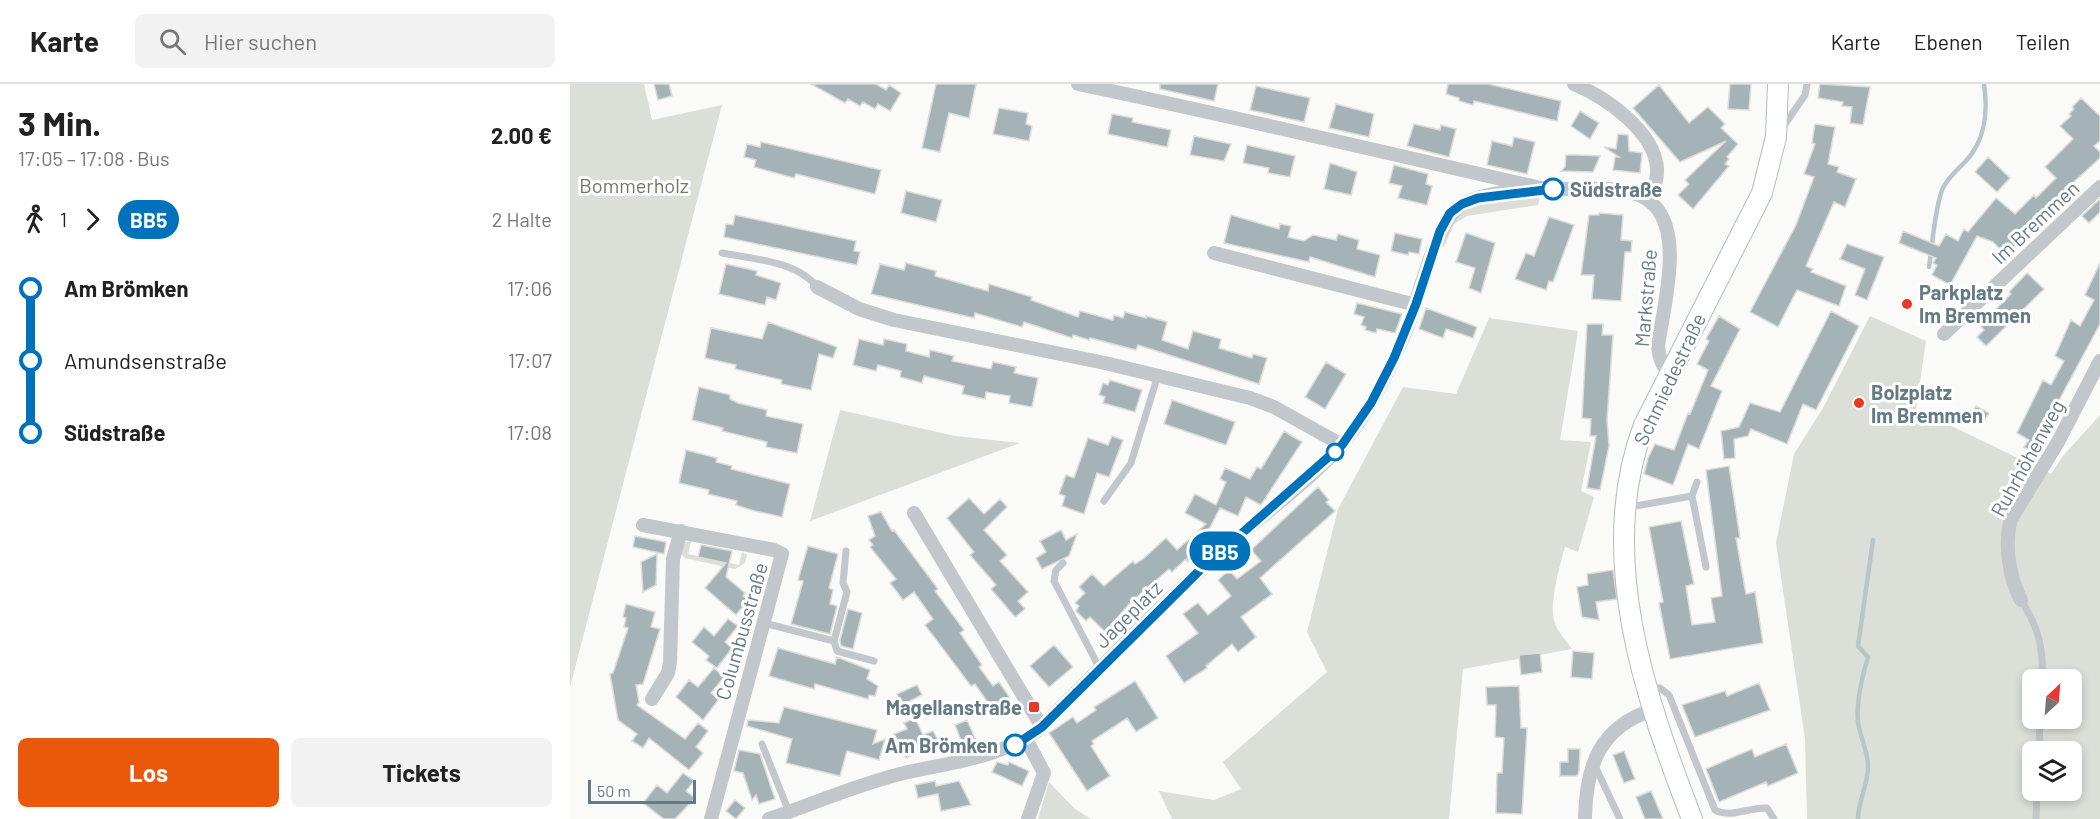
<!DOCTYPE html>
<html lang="de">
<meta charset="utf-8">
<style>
:root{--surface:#fff;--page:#f2f2f2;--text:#222;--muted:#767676;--line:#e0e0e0;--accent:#ea580c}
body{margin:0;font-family:Barlow,sans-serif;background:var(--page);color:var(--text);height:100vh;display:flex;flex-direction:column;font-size:22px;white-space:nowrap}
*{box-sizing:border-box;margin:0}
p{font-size:20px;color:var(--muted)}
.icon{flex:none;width:33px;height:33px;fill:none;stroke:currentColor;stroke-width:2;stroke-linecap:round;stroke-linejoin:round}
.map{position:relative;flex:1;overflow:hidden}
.sheet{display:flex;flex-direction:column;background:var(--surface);width:570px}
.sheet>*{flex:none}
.badge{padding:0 12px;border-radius:20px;font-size:21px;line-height:39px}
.needle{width:39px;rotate:26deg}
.controls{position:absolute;left:1452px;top:585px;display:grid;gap:12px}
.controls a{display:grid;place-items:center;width:60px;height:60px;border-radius:9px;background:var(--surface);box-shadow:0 3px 9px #0003;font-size:30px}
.scale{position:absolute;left:18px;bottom:15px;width:108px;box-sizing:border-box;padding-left:6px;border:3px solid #647a84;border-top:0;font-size:16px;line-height:21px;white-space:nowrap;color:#647a84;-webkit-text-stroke:4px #fff;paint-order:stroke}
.map>.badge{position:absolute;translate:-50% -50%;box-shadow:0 0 0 3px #fff}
.legs{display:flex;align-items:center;gap:9px;height:66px;padding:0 18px;font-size:20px}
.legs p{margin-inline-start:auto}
.head{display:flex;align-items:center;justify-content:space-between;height:102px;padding:0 18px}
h1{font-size:33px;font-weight:700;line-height:45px}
.primary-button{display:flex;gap:12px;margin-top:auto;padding:12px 18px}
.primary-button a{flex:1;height:69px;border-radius:9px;background:var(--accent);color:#fff;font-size:24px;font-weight:700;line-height:69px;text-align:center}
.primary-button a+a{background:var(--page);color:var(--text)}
ul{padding:0 18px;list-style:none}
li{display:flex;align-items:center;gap:21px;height:72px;font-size:22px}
li i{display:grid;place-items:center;width:9px;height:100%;margin:0 8px;background:currentColor}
li i::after{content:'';width:15px;height:15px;margin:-8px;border:4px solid;border-radius:50%;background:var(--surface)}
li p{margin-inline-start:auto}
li:first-child i{background:linear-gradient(#0000 50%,currentColor 0)}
li:last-child i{background:linear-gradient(currentColor 50%,#0000 0)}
header{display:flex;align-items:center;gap:36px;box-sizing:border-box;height:84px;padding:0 30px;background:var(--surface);border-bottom:2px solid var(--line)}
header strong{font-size:28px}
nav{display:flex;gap:33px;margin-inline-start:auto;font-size:21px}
.search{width:420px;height:54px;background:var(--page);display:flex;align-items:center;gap:15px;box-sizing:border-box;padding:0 21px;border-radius:9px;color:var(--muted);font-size:22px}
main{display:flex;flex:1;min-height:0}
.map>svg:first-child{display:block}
.green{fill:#dbdfd7;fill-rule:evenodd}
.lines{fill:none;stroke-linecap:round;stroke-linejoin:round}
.stream{stroke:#b7c7c9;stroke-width:4.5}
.building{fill:#a5b2b6;stroke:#dcdcda;stroke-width:1.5}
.secondary-casing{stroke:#b3bcbf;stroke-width:22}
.service{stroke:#c1c7ca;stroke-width:7}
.minor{stroke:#c1c7ca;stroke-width:14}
.secondary{stroke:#fff;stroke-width:20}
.line-1-casing{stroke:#fff;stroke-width:14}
.line-1{stroke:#0072bc;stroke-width:9}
.stop-1-dot{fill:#fff;stroke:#0072bc;stroke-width:3}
.poi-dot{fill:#e83829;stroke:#fff;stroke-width:2}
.labels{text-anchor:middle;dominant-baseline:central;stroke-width:6;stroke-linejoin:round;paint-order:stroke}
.park-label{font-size:20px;fill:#6b7a63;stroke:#fff}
.stop-label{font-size:20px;font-weight:bold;fill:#647a84;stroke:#fff;text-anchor:start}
.street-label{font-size:20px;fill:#647a84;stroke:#fff}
.poi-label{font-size:20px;font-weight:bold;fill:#647a84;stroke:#fff;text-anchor:start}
</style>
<header>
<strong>Karte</strong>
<div class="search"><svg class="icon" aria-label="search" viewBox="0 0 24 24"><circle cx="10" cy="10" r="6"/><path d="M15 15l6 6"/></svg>Hier suchen</div>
<nav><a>Karte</a><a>Ebenen</a><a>Teilen</a></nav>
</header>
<main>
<section class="sheet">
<div class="head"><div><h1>3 Min.</h1><p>17:05 – 17:08 · Bus</p></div><b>2.00 €</b></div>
<div class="legs"><svg class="icon" aria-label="walk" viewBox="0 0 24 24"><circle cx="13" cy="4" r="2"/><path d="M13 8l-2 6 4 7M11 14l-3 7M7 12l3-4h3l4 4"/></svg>1<svg class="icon" aria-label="forward" viewBox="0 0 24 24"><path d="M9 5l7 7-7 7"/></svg><b class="badge" style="background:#0072bc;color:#fff">BB5</b><p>2 Halte</p></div>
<ul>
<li><i style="color:#0072bc"></i><b>Am Brömken</b><p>17:06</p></li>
<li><i style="color:#0072bc"></i><span>Amundsenstraße</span><p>17:07</p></li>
<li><i style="color:#0072bc"></i><b>Südstraße</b><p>17:08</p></li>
</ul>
<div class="primary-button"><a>Los</a><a>Tickets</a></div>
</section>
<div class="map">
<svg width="1530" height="735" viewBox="0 0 1530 735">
<rect width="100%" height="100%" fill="#fafaf8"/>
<!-- green -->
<path class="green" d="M0,0H74L82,36L152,21L0,603Z
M970,113L968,121L897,132L884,140L874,163L871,162C875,154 879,143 884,136C899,117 948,114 970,113Z
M1300,232L1356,257L1346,325L1481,390L1492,373L1530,331V735H1237L1235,655L1206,459L1224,370L1253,324ZM1462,596H1502V634H1462ZM1462,668H1502V706H1462Z
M919,234L1008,247L990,356L1021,358L1011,407L1024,413L1008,468L995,463C990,481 977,525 986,542C990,550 997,558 1002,565L893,585L879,735H602L589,707L644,716L671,705L653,678L757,588L737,548L768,425L833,303L886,310Z
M270,326L385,352L450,359L240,437Z
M121,457L118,470L169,481L172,468L177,471L175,479L165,485L115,474L110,468L113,459Z
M479,698L505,725L521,735H468Z"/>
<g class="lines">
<!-- stream -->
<path class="stream" d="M1359,183C1363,158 1364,129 1372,106C1377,94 1387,86 1395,78C1416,56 1418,28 1414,0
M1288,735C1288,716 1299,700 1298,680C1297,666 1290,652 1288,638C1286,617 1292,593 1298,573L1288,562L1303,456"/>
</g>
<!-- building -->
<path class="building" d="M84,0H99L102,12L88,16Z
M241,0H306L316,6L319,1L331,9L320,27L308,20L305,25L293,18L290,22L278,15L275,19Z
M366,0H406L399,34L379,29L370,68L352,64Z
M590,0H648L644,17L590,5Z
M878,0H918L991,17L987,37L904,17L903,21L889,17V14L876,10Z
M1160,0H1181L1179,26L1158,25Z
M1250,0L1300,3L1293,41L1280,39L1282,23L1272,22L1273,18L1248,14Z
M1089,1L1119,39L1138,23L1155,40L1151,44L1168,60L1157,73L1159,75L1155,80L1159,82L1123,125L1108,111L1119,100L1115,96L1156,57L1110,78L1063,24Z
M686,2L740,14L734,38L680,26Z
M1511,14L1530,32V57L1524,62L1530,68V74L1497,104L1486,116L1489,119L1436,171L1423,158L1407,152L1380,201L1362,191L1367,181L1363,179L1366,174L1329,159L1333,147L1369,162L1376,150L1388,157L1394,145L1398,148L1426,114L1445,130L1464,111L1466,114L1486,94L1475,83L1503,55L1490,42L1501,32L1499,30L1504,25L1502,23Z
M766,20L804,30L799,53L759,44Z
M429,24L458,29L456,40L462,42L459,57L423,50Z
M1010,27L1029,39L1020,55L1001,42Z
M542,30L563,34L562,38L601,46L597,63L538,50Z
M844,40L870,46L871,41L886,45L879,73L837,62Z
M1245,40L1265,43L1258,80L1269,83L1267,88L1286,95L1275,123L1264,118L1236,182L1243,185L1241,188L1276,202L1269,222L1227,206L1208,243L1180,228L1226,141L1244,93L1234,90L1245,60L1242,59Z
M1048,50L1058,51L1059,67L1072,69L1070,89L1043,86L1045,73H1049L1034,63L1046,65Z
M624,52L661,60L654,77L620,71Z
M944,53L965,58L957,90L917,81L922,57L942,62Z
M191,58L311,86L305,110L226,90L224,94L184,83L186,76L174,73L177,60L190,63Z
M677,61L725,72L720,93L698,89L699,84L673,79Z
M996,71H1008L1030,72L1023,88L991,87L995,83Z
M1418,73L1440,94L1427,108L1405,88Z
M760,79L787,88L781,111L754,105Z
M824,81L858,90L856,100L862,102L857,121L828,114L832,102L819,99Z
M336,107L372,116L366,138L331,129Z
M1530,115V128L1519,139L1512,132Z
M1029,129L1053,131L1051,156L1062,157L1061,168H1055L1051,217L1022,215L1024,191H1011L1019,131H1029Z
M165,131L286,157L284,167L290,168L287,181L154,153L156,140L163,141Z
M661,131L709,145L710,140L721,142L718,153L734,157L743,151L766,156L768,150L789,156L787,165L810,171L805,193L740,173L739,178L654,159Z
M979,133L1004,141L983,198L979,197L976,206L945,195L956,169L964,172Z
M825,149L852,155L849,170L839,168L838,171L821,167Z
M896,149L925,159L911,209L899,204L905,184L886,178Z
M1277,160L1314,173L1297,216L1285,211L1295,185L1270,175Z
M336,179L366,187L365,192L418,207L419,200L462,213L461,216L508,233L510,227L543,236L544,231L553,234L555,228L576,234V232L597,238L592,256L618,265L623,247L651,255L649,264L682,274L683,270L697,274L689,300L568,261L566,266L520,254L519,256L503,251L502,254L454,238L452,243L405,229L404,234L301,210L310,180L334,186Z
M1530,179V240L1473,346L1480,350L1467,371L1454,363L1459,356L1447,349L1473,296L1481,301L1494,277L1485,272L1501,236L1510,242L1524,216L1515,211Z
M156,180L187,187L186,191L211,199L206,216L197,213L195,221L149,210Z
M1457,189L1474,205L1416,262L1407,253L1414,246L1410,241L1441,210L1439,208Z
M787,219L832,230L825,249L807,245L806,249L795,246L796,243L791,241L794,233L784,230Z
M856,224L907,243L903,254L876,245L873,254L849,245Z
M1261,227L1289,242L1246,326L1233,320L1217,360L1181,345L1178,352L1164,355L1165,374L1154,375L1151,347L1169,343L1180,319L1210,328Z
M1149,232L1170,245L1141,302L1152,307L1129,365L1118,360L1103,401L1074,390L1078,374L1085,360L1104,366L1118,329L1120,330L1138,286L1127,280L1139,257L1136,255Z
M198,238L267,263L263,274L249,270L241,306L211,300L212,296L165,285L166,281L135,274L141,244L192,255Z
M1017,240H1033L1032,251H1043L1037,336L1039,362L1030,406L1017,404L1026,352H1020L1021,335L1012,334Z
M289,255L313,261L314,255L337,260L336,267L359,273L360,266L384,272L382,277L421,285L423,278L446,283L444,289L468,294L462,323L439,319L440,312L416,308L415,315L392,310L394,302L354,292L352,299L330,293L331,287L308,281L306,287L283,281Z
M756,278L776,290L755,325L735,313Z
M540,296L572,306L565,328L533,319L535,313L529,311L533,299L538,301Z
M129,303L160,311V315L168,319L197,326L196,332L233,340L227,369L196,363L197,358L152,347L153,344L122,336Z
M602,316L665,338L656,361L594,340Z
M1406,322L1419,329L1412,340L1399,333Z
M714,347L732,358L691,421L676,413L668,432L650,424L632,459L637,461L618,478L616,475L602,488L599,485L560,519L535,548L520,533L516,537L506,527L509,522L505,519L515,509L509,503L522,490L534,502L563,477L565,480L573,475L596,454L607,466L636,440L615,429L625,410L646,421L656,398L650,395L655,384L680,395L687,383L691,385Z
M542,352L553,356L539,393L527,389L514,430L492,422L495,412L489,410L496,391L504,394L518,354L538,361Z
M116,366L147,374L146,378L162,382L161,385L220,400L212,433L181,426L166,421L167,417L138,410L139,406L109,399Z
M1159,382L1170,454H1166L1176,510L1185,508L1193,559L1100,575L1089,519L1093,518L1079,443L1111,437L1124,500L1116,502L1122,541L1145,538L1141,514L1152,512L1136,386Z
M748,403L759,416L756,418L765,427L690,494L702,510L671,533L686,553L668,568L662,560L636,582L637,584L614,599L596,572L628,549L613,530L628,519L638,531L661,512L648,496L659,486L667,495L691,477L681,466Z
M399,414L414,430L430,415L437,423L414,446L437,471L430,477L458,508L448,517L455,525L445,533L421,505L426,501L400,471L404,468L377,434Z
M311,428L322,447L324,446L368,505L365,507L394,546L390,549L412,581L409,583L423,602L429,598L440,614L423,626L405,600L401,602L355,541L363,535L344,508L333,516L320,499L326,495L300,463L303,461L299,456L305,452L298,432Z
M491,446L496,456L507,450L499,472L472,485L466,474L476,468L470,457Z
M65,452L96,458L94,470L63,463Z
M131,461L162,467L156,493L175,509L173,512L178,516L166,531L135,504L156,479L128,473Z
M238,462L268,470L259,504L263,506L260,520L267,522L260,550L221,540L233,497L228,496Z
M87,470L86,501L73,508L71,478Z
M1043,486L1047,515L1026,518L1029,536L1012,533L1007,503L1018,501L1017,490Z
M56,520L85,528L81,543L90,545L73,600L66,601L69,618L67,621L115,655L128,639L138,647L126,663L133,669L119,686L79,654L73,664L62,657L67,650L48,636L40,590L43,589L58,544L54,543L56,534L53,533Z
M278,525L292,529L283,565L271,562L270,556Z
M158,535L168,542L155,558L162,564L147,584L136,576L139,572L122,558L134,543L144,552Z
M484,561L503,583L479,603L460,582Z
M208,564L265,580L267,573L300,586L297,595L308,602L305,612L299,611L298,615L245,600L244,605L199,592Z
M1003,567L1024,569L1022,595L1001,593Z
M970,569L972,588L951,591L949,571Z
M144,584L154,593L141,609L149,615L133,636L106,613L119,596L128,603Z
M565,597L588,634L566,648L557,634L522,657L524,660L521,662L540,692L517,707L479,649L503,633L507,639L526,626L524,623Z
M1189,599L1200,626L1125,653L1112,621L1155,607L1157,612Z
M347,601L352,611L332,621L327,610Z
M949,602L951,644H957L952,730L926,729L927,689H932L934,654L925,653L926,621H917L916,603Z
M214,623L307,646L303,660L315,655L309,676L277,667L270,692L216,679L222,655L177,642L178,636L209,639Z
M345,634L353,651L363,647L369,658L336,674L324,650L337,645L334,639Z
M397,636L408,661L395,666L385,641Z
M1216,660L1228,689L1198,702L1196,698L1149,718L1136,685L1182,665L1185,673Z
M998,665H1010L1009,687L1007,692H990V678H998Z
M169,666L190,670L205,715L189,720L186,711L182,716L173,689L164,687Z
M1054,667L1065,695L1054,699L1043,671Z
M427,678L438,681L439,678L459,687L452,702L422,688Z
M113,689L124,697L116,707L125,714L105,735H94L73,719L87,701L97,709Z
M365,697L366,702L389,697L401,721L371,727L368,710L348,714L345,701Z
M1081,707L1093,735H1075L1066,713Z
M165,716L175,724L166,735L156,727Z"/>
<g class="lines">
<!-- secondary casing -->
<g class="secondary-casing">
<path id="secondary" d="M1122,735C1075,613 1025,470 1074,341L1192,109L1206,53L1208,0"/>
</g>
<!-- service -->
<path class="service" d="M1211,46L1235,11L1237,0
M152,169C183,175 227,177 247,203
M1122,412L1127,398
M534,417L561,379L588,291
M1060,423L1122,412L1136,483
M493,479L486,486L484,497L530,585
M1451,516C1468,543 1474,564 1472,596
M194,539L264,557L277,508L273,499L276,467
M264,557L267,567L304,577
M1079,603L1090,604L1099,611L1145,726C1161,735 1178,723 1197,724L1204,735
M192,660L219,728
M1469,668L1470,634
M1025,682L1050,735
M1466,735L1467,706"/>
<!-- minor -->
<path class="minor" d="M508,0C661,32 813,68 966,103C1001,110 1058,94 1084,121C1114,152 1093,224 1088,262C1089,272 1091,282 1099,288
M1004,0C1035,13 1085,47 1087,85C1088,96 1083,107 1080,117
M644,169L846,221
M247,203L289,225L324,236L535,279L680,314L704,323L772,361
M1374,250L1530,103
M344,429L472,643
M73,441L204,466L212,470L141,735
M1451,516C1439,493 1434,460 1441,435L1488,358L1530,277
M82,615L98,589L100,578L103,475L111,447
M456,655L474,689L458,735
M199,735C243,720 288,700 334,689C382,678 432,674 472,643C532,583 591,521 654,465C693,429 754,387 784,345C805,316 821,282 835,249C848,219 865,138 890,122C912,107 948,108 974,104
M1015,735C1016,684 1028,643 1083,626"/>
<!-- secondary -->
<use href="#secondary" class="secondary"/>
</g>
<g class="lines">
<!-- line-1 casing -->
<g class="line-1-casing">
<path id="line-1" d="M445,661L472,643L628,488L772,361L801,319L824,274L846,220L870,147L880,129L892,120L908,114L983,105"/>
</g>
<!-- line-1 -->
<use href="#line-1" class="line-1"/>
</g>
<!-- markers -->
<g class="stop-1-dot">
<circle cx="983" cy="105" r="10"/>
<circle cx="765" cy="368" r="8"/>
<circle cx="445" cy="661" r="10"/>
</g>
<g class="poi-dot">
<circle cx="1337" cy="220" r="6"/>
<circle cx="1289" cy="319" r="6"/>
<rect x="458" y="617" width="12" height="12" rx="3"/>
</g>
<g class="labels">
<!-- park labels -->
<g class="park-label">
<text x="64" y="101">Bommerholz</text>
</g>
<!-- stop labels -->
<g class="stop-label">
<text x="1000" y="105">Südstraße</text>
<text x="428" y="661" text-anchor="end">Am Brömken</text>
</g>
<!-- street labels -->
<g class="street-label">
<text transform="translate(1465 138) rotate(-43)">Im Bremmen</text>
<text transform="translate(1075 214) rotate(-85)">Markstraße</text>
<text transform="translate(1099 295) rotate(-65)">Schmiedestraße</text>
<text transform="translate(1457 374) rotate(-61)">Ruhrhöhenweg</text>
<text transform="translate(558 530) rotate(-45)">Jageplatz</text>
<text transform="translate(171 547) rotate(-74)">Columbusstraße</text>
</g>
<!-- poi labels -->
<g class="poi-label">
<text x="1349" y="208">Parkplatz<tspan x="1349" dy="23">Im Bremmen</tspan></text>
<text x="1301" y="308">Bolzplatz<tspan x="1301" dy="23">Im Bremmen</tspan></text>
<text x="452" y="623" text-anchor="end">Magellanstraße</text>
</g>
</g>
</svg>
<div class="controls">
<a><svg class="needle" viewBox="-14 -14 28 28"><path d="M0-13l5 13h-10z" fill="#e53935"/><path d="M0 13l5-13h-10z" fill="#767676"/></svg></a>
<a><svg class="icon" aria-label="layers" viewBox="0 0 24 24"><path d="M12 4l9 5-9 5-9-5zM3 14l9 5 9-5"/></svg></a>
</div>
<div class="scale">50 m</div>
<b class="badge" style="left:650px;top:467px;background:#0072bc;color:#fff">BB5</b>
</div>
</main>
